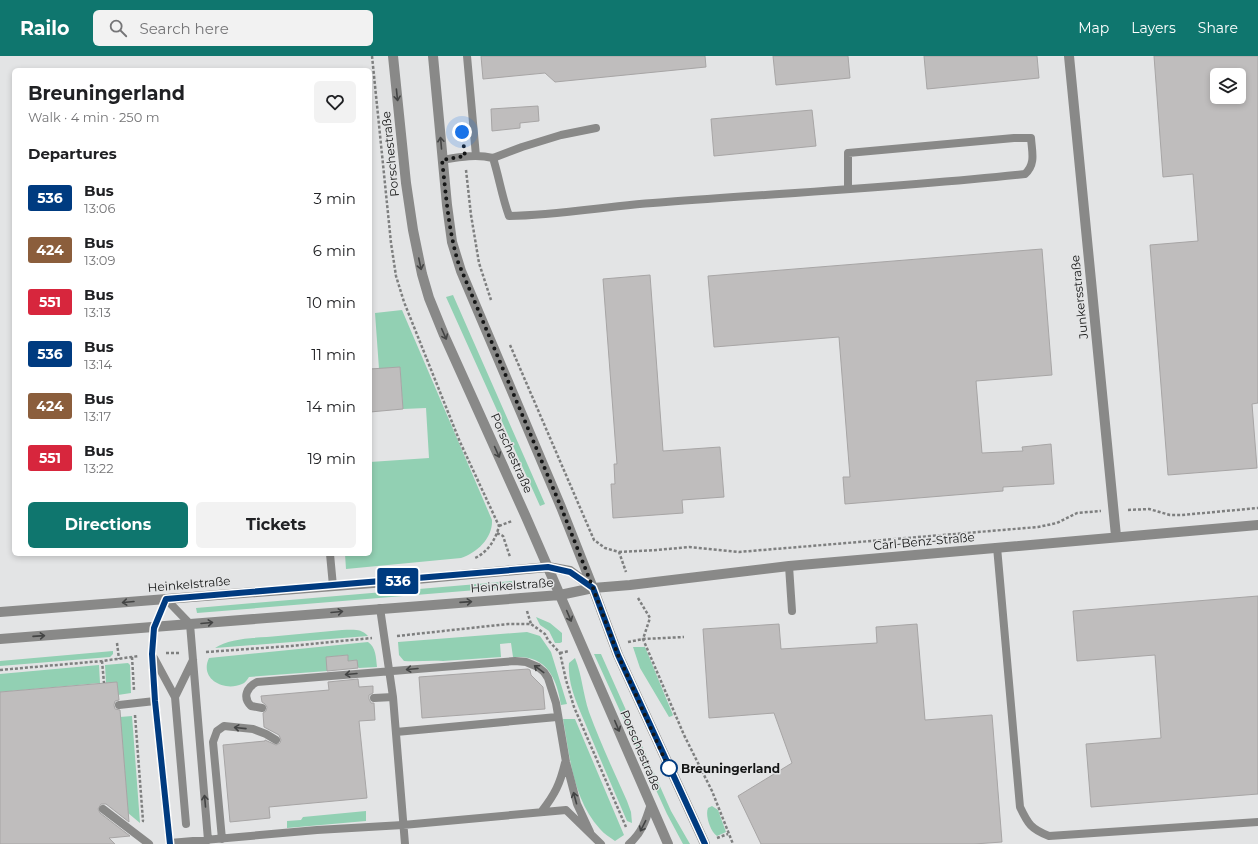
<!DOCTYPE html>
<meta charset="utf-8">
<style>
:root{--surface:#fff;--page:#f2f2f2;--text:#202124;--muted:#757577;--accent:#0f766e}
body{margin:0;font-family:Montserrat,sans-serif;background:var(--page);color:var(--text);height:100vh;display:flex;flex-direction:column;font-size:15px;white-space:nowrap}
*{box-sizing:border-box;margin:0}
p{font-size:13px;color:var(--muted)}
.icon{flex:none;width:22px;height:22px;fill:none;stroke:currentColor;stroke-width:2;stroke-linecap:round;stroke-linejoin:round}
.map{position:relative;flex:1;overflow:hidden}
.side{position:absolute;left:12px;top:12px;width:360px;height:488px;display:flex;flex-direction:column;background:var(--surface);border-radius:6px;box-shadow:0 2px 6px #0003}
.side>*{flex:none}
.badge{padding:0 8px;border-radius:3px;font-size:14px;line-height:26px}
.fabs{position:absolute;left:1210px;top:12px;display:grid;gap:8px}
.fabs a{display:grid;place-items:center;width:36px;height:36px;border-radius:6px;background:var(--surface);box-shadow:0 2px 6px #0003;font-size:20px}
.you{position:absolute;width:20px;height:20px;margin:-10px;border:3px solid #fff;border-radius:50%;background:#1a73e8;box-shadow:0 0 0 6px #1a73e833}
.map>.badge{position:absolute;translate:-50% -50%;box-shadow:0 0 0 2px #fff}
h2{padding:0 16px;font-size:15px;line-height:36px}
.round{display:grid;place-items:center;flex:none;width:42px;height:42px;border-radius:6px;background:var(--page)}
.overview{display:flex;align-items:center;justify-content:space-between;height:68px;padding:0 16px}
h1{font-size:19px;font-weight:700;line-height:30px}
.primary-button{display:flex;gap:8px;margin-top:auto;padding:8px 16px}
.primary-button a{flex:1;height:46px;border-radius:6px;background:var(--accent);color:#fff;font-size:16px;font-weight:700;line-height:46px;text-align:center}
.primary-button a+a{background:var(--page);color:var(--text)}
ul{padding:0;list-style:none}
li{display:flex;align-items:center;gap:12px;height:52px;padding:0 16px}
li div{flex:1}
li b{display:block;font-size:15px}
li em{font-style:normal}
li .badge{min-width:44px;font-weight:700;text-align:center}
header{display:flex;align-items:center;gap:24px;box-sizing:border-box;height:56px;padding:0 20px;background:var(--accent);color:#fff}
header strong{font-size:19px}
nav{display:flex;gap:22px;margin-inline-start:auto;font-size:14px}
.search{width:280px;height:36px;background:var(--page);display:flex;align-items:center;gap:10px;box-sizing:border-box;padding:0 14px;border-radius:6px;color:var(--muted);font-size:15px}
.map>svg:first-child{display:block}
.green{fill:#92d0b3}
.building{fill:#bfbdbd;stroke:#a7a5a5;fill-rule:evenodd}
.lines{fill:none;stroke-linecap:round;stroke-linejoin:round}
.path{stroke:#7e7f7f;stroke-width:2.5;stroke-dasharray:3 2;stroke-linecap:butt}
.lane{stroke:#898988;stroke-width:8}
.street{stroke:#898988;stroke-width:10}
.oneway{stroke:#434444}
.line-casing{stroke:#fff;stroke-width:9}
.line{stroke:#003b80;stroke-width:6}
.walk{stroke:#151616;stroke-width:4;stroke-dasharray:0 7.2}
.stop-dot{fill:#fff;stroke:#003b80;stroke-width:2}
.labels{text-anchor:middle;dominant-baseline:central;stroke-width:3;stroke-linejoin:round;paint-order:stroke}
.street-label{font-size:12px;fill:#151616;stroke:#e3e4e5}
.stop-label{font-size:12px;font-weight:bold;fill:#151616;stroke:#e3e4e5;text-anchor:start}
</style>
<header>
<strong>Railo</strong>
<div class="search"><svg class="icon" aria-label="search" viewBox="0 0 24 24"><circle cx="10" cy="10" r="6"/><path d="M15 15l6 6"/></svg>Search here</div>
<nav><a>Map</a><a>Layers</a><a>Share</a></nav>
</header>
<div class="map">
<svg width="1258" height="788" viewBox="0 0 1258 788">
<rect width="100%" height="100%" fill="#e3e4e5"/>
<!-- green -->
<path class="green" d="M453,239L545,448L540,450L446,241Z
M402,254L492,464C493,482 477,497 461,502L346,513L345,498H370V406L429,402L426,352L403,353L400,311L379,313L375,257Z
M512,525L514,531L197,557L196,552Z
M536,561L550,567L562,577V586L560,587H555L549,575L540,569Z
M342,574C352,574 361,572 368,580L215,592C230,581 260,582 278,580C299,578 321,576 342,574Z
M527,576L540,580L551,596L567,648L561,649C558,631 552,609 532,603C526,601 519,601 513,601L511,587L500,588L501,601L443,605C430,604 417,606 404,605L399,599L398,586Z
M368,586C376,591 376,602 377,611L359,612L357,610V604L348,605V599L327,601V615L249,621C247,624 245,627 242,628C224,636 199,623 209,602Z
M633,591H645L673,659L672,660L669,661L640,612Z
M113,595V598L110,601L0,610V605Z
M594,598H601L671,755L690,788H683L667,758Z
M575,602C582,619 583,638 589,656C600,686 614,716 627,745L631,756L632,767L627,765C614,735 601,705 588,674C580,654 567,630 569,607Z
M128,607L130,609L131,637L118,639L117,626L106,627L105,609Z
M99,609L100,627L0,636V618Z
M132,660L140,767L128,757L120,661Z
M563,663H575L624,779L615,785C610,781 604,778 600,773C573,743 570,702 563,663Z
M712,750L718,754L726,776L717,780C710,775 705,759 708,752Z
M366,755V765L287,772V765L301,764L303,761Z"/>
<!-- building -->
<path class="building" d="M481,0H705L706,11L555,26L545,17L483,23Z
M773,0H848L850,22L776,29Z
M924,0H1037L1039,22L927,33Z
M1154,0H1258V347L1252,348L1257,412L1168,419L1150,189L1198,185L1193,118L1163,121ZM1217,19H1239V41H1217Z
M538,50L539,65L520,67V72L492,75L491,53Z
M812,54L816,90L714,100L711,63Z
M1042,193L1052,319L976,325L982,397L1023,395L1022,391L1051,388L1054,428L1003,431V435L845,448L843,421H850L839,281L714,291L708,220Z
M650,219L663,395L720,391L724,441L682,444L683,457L613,462L611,428H615L614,408H617L603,223Z
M400,311L403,353L370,356V313Z
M1258,540V738L1091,751L1086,688L1161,682L1155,599L1077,605L1073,555Z
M779,568L781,593L877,587L876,571L917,568L925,664L992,659L1002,786L974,788H761L738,740L792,707L774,657L709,662L703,573Z
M348,599V605L357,604L358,612L327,615L326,601Z
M528,613L530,614L531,619L543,631L545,653L422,662L419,621Z
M358,623L359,631L373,630V637L369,639V643L371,647H374L375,664L359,665L367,742L269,751L270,762L230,766L223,689L265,685V684L276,689L280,687L281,684L279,679L264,671L263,657L266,655L267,651L265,648L262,646L261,640L329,634L328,626Z
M117,626L119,644L115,645L114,649L115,653L120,654L129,766L106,748H101L98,753L100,757L130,780L109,782L115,788H0V636Z"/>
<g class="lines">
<!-- path -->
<path class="path" d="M372,0L391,187L396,220L404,246L460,386L499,470C496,483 488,496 475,502
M466,114L471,159L479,207L491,244
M510,289L594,484L605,492L619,496L626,516
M1128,454L1149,453L1170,459H1182L1258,452
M499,470L512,465
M497,477L503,480L510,501
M619,496L657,494L689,491L739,496L1038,471L1057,467L1077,457L1101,455
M638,542L650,562L643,583L684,679L712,735L733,788
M527,555L531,568
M397,580L508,568H531L545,578L548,584L560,597L566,624L574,651L626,771
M628,586L643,583L684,581
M117,587L119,603
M206,596L291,590L372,582
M166,597H179
M560,597L569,595
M132,601L134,634
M102,605L104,627
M0,614L102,605L139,600
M135,659L143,765H144
M717,782L728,778"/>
<!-- lane -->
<path class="lane" d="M467,0L476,100
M493,102L522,91L561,79L596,72
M442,104C460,101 476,98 493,102C499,121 502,141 509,160C561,159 613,149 666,146C785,137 906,131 1025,118C1036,108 1032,96 1031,82H1014L848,97V132
M997,491L1020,751C1028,768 1031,773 1049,780L1258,766
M330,498L333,530
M789,510L792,555
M380,552L393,641L405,788
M154,602L175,641L186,768
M175,641L193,604
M374,642L393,641
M119,649L155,645
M262,652L251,650C242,641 247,631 257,626L515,605L526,606L538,611L544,616L548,622L556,647L566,706L577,748L590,776
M396,676L557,661
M103,753L149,788
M542,755C555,738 560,728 565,707
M222,783L213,686L217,675L224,670L253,673L266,678L276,684
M170,787L317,774L403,769L566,754L601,788
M170,788L155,645L152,598L154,572L166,543L190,568L208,784
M629,788C642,777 646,764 651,748"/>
<!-- street -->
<path class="street" d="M393,0L406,127L413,174L422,218L429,242L444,279L526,461L668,788
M433,0L447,149L452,186L461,215L561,451L593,532L618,599L705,788
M1069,0L1116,480
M0,556L373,527L548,511L570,515L593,532
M0,583L560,539L593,532L630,529L789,510L1258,469"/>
</g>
<!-- one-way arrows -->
<defs><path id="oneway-shaft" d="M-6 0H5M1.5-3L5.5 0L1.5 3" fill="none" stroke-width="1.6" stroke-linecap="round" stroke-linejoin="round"/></defs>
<g class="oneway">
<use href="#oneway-shaft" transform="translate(397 39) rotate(84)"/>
<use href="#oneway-shaft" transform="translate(441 87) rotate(-95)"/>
<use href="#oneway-shaft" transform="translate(420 208) rotate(78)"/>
<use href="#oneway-shaft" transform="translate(444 278) rotate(66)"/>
<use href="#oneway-shaft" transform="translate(497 396) rotate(66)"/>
<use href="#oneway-shaft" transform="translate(128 546) rotate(175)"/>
<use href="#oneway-shaft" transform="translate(466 546) rotate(-4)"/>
<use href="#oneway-shaft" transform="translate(337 556) rotate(-5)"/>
<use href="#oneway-shaft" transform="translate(569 560) rotate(67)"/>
<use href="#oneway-shaft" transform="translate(207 567) rotate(-5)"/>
<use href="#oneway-shaft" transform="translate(39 580) rotate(-4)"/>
<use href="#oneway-shaft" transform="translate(412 613) rotate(175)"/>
<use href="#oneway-shaft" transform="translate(539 613) rotate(-143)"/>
<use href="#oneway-shaft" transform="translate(351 618) rotate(175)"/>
<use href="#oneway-shaft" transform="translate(617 670) rotate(67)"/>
<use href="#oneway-shaft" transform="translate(240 672) rotate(-174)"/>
<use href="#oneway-shaft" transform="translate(575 742) rotate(-105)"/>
<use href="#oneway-shaft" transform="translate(205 745) rotate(-95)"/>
<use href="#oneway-shaft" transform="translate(643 770) rotate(117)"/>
</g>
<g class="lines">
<!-- line casing -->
<g class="line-casing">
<path id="line" d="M170,788L155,645L152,598L154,572L166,543L548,511L570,516L593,532L618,599L705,788"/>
</g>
<!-- line -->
<use href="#line" class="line"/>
<!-- walk -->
<path class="walk" d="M462,76L465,100L442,104C446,138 448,172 458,206L561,451L593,532L618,599L670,715L669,712"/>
</g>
<!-- markers -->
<circle class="stop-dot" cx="669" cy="712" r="8"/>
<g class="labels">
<!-- street labels -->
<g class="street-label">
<text transform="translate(390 98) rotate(-96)">Porschestraße</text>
<text transform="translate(1079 241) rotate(-96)">Junkersstraße</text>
<text transform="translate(512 397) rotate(66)">Porschestraße</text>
<text transform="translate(924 485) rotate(-5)">Carl-Benz-Straße</text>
<text transform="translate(189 528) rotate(-5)">Heinkelstraße</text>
<text transform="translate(512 529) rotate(-4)">Heinkelstraße</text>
<text transform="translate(641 694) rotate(67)">Porschestraße</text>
</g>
<!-- stop labels -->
<g class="stop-label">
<text x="681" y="712">Breuningerland</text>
</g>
</g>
</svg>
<div class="fabs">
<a><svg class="icon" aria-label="layers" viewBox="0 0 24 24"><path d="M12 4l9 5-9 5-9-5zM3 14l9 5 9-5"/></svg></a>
</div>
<div class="you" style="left:462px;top:76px"></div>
<b class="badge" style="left:398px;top:525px;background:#003b80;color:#fff">536</b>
<section class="side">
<div class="overview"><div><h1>Breuningerland</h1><p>Walk · 4 min · 250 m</p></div><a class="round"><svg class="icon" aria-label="heart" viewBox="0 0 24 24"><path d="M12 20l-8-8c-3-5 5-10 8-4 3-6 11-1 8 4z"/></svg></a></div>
<h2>Departures</h2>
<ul>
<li><span class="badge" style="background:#003b80;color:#fff">536</span><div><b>Bus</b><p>13:06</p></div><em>3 min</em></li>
<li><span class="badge" style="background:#8b5e3c;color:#fff">424</span><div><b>Bus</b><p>13:09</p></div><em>6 min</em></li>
<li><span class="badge" style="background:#d7263d;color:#fff">551</span><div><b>Bus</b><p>13:13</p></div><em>10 min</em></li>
<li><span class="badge" style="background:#003b80;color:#fff">536</span><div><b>Bus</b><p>13:14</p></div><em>11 min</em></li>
<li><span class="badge" style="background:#8b5e3c;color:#fff">424</span><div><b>Bus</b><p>13:17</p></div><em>14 min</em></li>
<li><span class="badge" style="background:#d7263d;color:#fff">551</span><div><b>Bus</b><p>13:22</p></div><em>19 min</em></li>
</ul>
<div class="primary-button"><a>Directions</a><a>Tickets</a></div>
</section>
</div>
